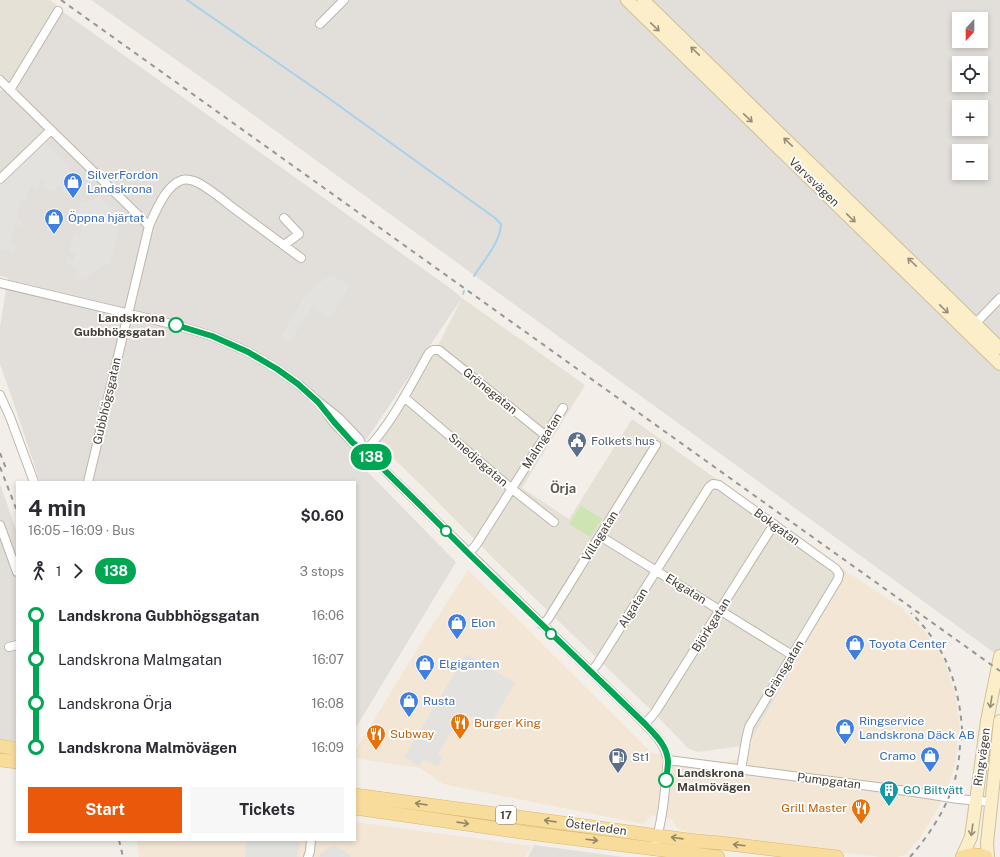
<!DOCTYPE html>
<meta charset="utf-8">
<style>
:root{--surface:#fff;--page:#f7f7f7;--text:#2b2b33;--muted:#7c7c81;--accent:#ea580c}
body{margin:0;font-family:"Public Sans",sans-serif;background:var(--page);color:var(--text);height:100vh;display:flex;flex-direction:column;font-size:15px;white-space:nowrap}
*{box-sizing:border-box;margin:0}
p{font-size:13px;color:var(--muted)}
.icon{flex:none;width:22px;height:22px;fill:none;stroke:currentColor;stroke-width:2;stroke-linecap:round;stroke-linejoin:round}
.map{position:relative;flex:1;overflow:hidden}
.side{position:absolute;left:16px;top:481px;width:340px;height:360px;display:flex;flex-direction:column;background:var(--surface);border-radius:0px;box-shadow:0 2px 6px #0003}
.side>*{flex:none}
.badge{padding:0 8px;border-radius:13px;font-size:14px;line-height:26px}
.needle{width:26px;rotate:201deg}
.fabs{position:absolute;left:952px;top:12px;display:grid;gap:8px}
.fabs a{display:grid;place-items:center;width:36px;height:36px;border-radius:0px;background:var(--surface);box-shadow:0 2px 6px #0003;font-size:20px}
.map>.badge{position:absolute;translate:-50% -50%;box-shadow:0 0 0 2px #fff}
.legs{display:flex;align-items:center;gap:6px;height:44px;padding:0 12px;font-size:13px}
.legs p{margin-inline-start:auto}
.headline{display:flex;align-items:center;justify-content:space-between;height:68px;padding:0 12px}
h1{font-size:22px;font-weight:700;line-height:30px}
.primary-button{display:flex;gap:8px;margin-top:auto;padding:8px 12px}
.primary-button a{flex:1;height:46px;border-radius:0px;background:var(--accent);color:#fff;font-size:16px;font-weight:700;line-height:46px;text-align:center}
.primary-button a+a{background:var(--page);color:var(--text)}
ul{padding:0 12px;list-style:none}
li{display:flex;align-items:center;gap:14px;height:44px;font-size:15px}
li i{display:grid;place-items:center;width:6px;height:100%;margin:0 5px;background:currentColor}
li i::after{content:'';width:10px;height:10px;margin:-5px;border:3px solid;border-radius:50%;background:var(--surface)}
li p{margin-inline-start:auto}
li:first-child i{background:linear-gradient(#0000 50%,currentColor 0)}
li:last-child i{background:linear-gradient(currentColor 50%,#0000 0)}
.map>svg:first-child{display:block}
.residential{fill:#e6e1d6}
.commercial{fill:#f3e6d4}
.industrial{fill:#e2ded9;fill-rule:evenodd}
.green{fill:#cfe4b3}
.parking{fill:#e4e2df}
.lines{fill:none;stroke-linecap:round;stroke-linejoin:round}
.stream{stroke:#a8d1eb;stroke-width:2}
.minor-casing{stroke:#bdb6ab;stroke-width:10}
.secondary-casing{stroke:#cfc19a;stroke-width:14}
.primary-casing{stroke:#dbb86d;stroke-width:14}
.minor{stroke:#fff;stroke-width:8}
.secondary{stroke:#fbeec9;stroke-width:12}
.primary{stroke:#f7dc9c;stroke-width:13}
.rail{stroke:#969696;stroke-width:2;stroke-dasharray:5 5;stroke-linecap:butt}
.oneway{stroke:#978e79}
.oneway2{stroke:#958664}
.line-1-casing{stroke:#fff;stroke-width:9}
.line-1{stroke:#00a651;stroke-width:6}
.stop-1-dot{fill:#fff;stroke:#00a651;stroke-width:2}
.labels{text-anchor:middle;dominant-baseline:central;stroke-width:3.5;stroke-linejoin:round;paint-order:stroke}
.shield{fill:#fff;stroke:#7d7973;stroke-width:1}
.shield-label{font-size:11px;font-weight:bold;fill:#453f37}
.shop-label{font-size:12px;fill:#366cbe;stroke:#fff;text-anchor:start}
.street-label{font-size:12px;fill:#453f37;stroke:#fff}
.stop-label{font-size:12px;font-weight:bold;fill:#453f37;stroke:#fff;text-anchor:end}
.service-label{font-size:12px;fill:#4e5e75;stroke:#fff;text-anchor:start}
.food-label{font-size:12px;fill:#c56008;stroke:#fff;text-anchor:start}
.culture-label{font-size:12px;fill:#0d838f;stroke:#fff;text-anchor:start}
.neighbourhood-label{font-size:13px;font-weight:bold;fill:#675d4f;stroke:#fff}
</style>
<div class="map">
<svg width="1000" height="857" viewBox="0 0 1000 857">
<rect width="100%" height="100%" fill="#f3efe8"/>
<!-- residential -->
<path class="residential" d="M0,0H50L58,6L10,85L0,75Z
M462,298L585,385L522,488L569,519L632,419L847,572L749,745L698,752L689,749L652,711L497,562L424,488L388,453L380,443L428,365Z"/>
<!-- commercial -->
<path class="commercial" d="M468,570L652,753L723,762L747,757L750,745L847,572L902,608L926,633L945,662L956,697L960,728L955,764L949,784L939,806L920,838L905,855L897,857H881L700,836L678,829L672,819L652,815L643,824L443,784L420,768L355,758V751L426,635Z
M355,822L532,846L525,857H139L137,840H355Z"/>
<!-- industrial -->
<path class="industrial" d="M91,0H1000V657L222,92ZM959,19H981V41H959ZM959,63H981V85H959ZM959,107H981V129H959ZM959,151H981V173H959Z
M62,11L450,288L462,298L354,458L456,562L355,729V482H40L13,401L0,364V326L8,278L0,276V91L3,89L16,86Z
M0,484L17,532V741L0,739Z
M534,845L623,857H528Z"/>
<!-- green -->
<path class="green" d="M581,506L602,519L590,537L569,524Z"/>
<!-- parking -->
<path class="parking" d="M43,141L75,173L71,177L72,189L71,195L61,193L63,187L57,185L55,192L44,189L45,182L39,181L38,188L30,186L26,201L21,200L17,219L22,220L20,226L15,225L11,244L16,245L14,252L0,249V185Z
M97,195L121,219L110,266L105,264L89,275L87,280L76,278L77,272L72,266L66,264L68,258L73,260L75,253L69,252L74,232L80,233L82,225L76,224L81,201L87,203L93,199Z
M331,274L350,286L330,318L312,307L290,342L281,336L305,296Z
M466,654L515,683L489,727L463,712L438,754L443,757L438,767L424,759L419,766L404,757Z
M246,840H300L297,857H245Z
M334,845L351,855L350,857H319L321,853Z"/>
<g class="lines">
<!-- stream -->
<path class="stream" d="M187,0L320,92L495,218L501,224C500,243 484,260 474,276
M463,294L464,291"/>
<!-- minor casing -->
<g class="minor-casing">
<path id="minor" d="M320,24L344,0
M0,80L137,214L149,226L88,482
M10,90L58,11
M0,179L51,130
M149,226C156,211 165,186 182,180C185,179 191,180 194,181C205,185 222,199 232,207C255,224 278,241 301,258
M284,245L299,234L284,218
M0,283L176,325L212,336L248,352L277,369L298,384L319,402L339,418L359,439L364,450
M972,327L1000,298
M0,395L10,417L34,482
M404,397L512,489L554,522
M319,402L334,423L353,443L365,451L420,505L469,553L645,724C657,737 664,743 668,760C665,790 663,820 654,848
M365,451C392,424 410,386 429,353L433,350H439L546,436
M0,525L17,572
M600,536L792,655
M469,553L476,545L563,408
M542,625L548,619L656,445
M9,647L17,645
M591,672L598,663L709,487L713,484L719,485L836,569L839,574L838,579L749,727L746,740L741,770
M645,724L652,716L656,711L774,524
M668,760L862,785L914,792L958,799L991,802
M308,857L310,851L311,840"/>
</g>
<!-- secondary casing -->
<g class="secondary-casing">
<path id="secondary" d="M627,0L1000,364
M643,0L779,133L1000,348
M962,857L971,837L987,721L1000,656
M988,857L987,843L1000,721"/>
</g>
<!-- primary casing -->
<g class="primary-casing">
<path id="primary" d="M0,746L17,749
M0,760L17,762
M355,795L696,841L721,843L837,857
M355,808L521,832L718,857
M962,857C970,854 977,854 986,857"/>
</g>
<!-- minor -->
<use href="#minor" class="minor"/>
<!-- secondary -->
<use href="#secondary" class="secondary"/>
<!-- primary -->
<use href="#primary" class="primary"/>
<!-- rail -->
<path class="rail" d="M61,0L1000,671
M0,453L7,471
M0,467L17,511
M119,840L123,857
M910,857C925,840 939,820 948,799C956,781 959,764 960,745C961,740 962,735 962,730C961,708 955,679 945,659C937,643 924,625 911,613"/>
</g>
<!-- one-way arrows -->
<defs><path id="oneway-shaft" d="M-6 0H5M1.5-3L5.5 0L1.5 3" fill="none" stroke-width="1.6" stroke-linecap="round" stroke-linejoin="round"/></defs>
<g class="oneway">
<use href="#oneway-shaft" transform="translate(655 27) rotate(44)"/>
<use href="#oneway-shaft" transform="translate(695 51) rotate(-136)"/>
<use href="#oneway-shaft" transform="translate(748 118) rotate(44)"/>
<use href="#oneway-shaft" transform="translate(788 142) rotate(-136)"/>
<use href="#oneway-shaft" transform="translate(851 218) rotate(44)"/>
<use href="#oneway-shaft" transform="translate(912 262) rotate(-136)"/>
<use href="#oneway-shaft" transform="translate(944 309) rotate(44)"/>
<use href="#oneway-shaft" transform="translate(991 702) rotate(99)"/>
<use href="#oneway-shaft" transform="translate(972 830) rotate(98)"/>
</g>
<g class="oneway2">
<use href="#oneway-shaft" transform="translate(421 804) rotate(-172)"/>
<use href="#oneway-shaft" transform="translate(550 821) rotate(-172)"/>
<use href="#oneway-shaft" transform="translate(463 823) rotate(8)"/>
<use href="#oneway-shaft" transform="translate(677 838) rotate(-172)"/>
<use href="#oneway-shaft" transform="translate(592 840) rotate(7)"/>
<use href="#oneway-shaft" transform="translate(739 845) rotate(-173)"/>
</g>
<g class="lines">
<!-- line-1 casing -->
<g class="line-1-casing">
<path id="line-1" d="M176,325L212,336L248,352L277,369L298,384L318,402L334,422L353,443L365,451L420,505L469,554L645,724C655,735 667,745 668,761C668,767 667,773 666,780"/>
</g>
<!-- line-1 -->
<use href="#line-1" class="line-1"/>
</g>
<!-- icons -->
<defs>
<g id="shop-pin" transform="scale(1)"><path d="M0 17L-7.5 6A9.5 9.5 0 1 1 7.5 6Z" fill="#3f7fe0" stroke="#fff"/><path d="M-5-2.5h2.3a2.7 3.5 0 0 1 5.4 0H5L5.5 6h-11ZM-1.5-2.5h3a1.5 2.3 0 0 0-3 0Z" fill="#fff"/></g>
<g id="civic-pin" transform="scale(1)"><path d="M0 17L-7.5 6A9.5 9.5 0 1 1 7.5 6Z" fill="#5c6f8a" stroke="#fff"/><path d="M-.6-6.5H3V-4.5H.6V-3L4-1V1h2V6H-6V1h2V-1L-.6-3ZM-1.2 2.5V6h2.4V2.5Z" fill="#fff"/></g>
<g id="restaurant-pin" transform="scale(1)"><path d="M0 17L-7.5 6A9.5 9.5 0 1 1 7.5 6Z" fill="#e8710a" stroke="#fff"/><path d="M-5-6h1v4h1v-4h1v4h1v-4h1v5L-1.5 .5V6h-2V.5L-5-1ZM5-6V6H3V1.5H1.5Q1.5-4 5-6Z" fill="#fff"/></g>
<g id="fuel-pin" transform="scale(1)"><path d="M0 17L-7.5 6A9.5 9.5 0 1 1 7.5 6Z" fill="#5c6f8a" stroke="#fff"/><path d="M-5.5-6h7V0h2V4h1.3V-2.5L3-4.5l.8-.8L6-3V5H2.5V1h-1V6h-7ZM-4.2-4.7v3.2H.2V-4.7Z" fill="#fff"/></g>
<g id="building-pin" transform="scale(1)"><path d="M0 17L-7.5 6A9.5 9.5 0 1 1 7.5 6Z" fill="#0f9aa8" stroke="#fff"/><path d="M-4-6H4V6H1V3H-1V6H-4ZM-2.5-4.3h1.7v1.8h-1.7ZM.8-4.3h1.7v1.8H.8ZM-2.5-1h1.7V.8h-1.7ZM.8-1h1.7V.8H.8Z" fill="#fff"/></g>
</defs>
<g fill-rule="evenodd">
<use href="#shop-pin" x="73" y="182"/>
<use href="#shop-pin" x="54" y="218"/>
<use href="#civic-pin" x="577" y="441"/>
<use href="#shop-pin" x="457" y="623"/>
<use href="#shop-pin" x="855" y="644"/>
<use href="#shop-pin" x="425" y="664"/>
<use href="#shop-pin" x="409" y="701"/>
<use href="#restaurant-pin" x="460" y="723"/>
<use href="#shop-pin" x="845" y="728"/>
<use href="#restaurant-pin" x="376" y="734"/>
<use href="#shop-pin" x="930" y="756"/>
<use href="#fuel-pin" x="618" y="757"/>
<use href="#building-pin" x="889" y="790"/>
<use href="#restaurant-pin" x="861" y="808"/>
</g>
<!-- markers -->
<g class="stop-1-dot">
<circle cx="176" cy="325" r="7"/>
<circle cx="446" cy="531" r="5"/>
<circle cx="551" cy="634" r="5"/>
<circle cx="666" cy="780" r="7"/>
</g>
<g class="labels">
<!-- shield labels -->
<rect class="shield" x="496" y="806" width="20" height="18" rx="3"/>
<g class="shield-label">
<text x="506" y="815">17</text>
</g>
<!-- shop labels -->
<g class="shop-label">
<text x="87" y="175">SilverFordon<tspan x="87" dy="14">Landskrona</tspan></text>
<text x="68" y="218">Öppna hjärtat</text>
<text x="471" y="623">Elon</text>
<text x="869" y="644">Toyota Center</text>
<text x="439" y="664">Elgiganten</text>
<text x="423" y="701">Rusta</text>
<text x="859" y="721">Ringservice<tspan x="859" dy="14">Landskrona Däck AB</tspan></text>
<text x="916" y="756" text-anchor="end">Cramo</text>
</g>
<!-- street labels -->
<g class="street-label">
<text transform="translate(814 182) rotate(44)">Varvsvägen</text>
<text transform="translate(490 391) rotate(39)">Grönegatan</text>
<text transform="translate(107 401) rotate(-77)">Gubbhögsgatan</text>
<text transform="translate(542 441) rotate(-58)">Malmgatan</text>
<text transform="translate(478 460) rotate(41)">Smedjegatan</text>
<text transform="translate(777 527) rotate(36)">Bokgatan</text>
<text transform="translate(600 536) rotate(-58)">Villagatan</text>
<text transform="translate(686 589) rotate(32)">Ekgatan</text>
<text transform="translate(633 608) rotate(-58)">Algatan</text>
<text transform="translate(711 625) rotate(-58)">Björkgatan</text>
<text transform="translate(784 669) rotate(-59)">Gränsgatan</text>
<text transform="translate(982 757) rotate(-82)">Ringvägen</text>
<text transform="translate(829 781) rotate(7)">Pumpgatan</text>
<text transform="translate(596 827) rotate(8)">Österleden</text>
</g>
<!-- stop labels -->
<g class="stop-label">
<text x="165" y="318">Landskrona<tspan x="165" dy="14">Gubbhögsgatan</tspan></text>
<text x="677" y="773" text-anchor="start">Landskrona<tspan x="677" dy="14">Malmövägen</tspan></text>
</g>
<!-- service labels -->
<g class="service-label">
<text x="591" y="441">Folkets hus</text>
<text x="632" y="757">St1</text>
</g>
<!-- food labels -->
<g class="food-label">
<text x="474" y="723">Burger King</text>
<text x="390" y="734">Subway</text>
<text x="847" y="808" text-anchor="end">Grill Master</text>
</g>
<!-- culture labels -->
<g class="culture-label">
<text x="903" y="790">GO Biltvätt</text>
</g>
<!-- neighbourhood labels -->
<g class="neighbourhood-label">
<text x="563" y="488">Örja</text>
</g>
</g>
</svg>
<div class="fabs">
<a><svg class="needle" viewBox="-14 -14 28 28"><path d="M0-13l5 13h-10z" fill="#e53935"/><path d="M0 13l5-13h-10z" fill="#7c7c81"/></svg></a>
<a><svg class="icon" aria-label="locate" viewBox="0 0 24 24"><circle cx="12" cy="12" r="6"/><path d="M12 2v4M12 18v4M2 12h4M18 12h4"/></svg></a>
<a>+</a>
<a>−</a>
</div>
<b class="badge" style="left:371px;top:457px;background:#00a651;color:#fff">138</b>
<section class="side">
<div class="headline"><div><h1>4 min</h1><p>16:05 – 16:09 · Bus</p></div><b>$0.60</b></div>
<div class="legs"><svg class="icon" aria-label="walk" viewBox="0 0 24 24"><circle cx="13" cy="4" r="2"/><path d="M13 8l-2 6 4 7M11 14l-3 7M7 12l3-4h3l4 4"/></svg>1<svg class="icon" aria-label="forward" viewBox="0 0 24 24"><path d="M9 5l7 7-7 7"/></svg><b class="badge" style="background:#00a651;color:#fff">138</b><p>3 stops</p></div>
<ul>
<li><i style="color:#00a651"></i><b>Landskrona Gubbhögsgatan</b><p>16:06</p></li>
<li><i style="color:#00a651"></i><span>Landskrona Malmgatan</span><p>16:07</p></li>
<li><i style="color:#00a651"></i><span>Landskrona Örja</span><p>16:08</p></li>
<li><i style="color:#00a651"></i><b>Landskrona Malmövägen</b><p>16:09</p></li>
</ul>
<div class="primary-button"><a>Start</a><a>Tickets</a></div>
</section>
</div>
